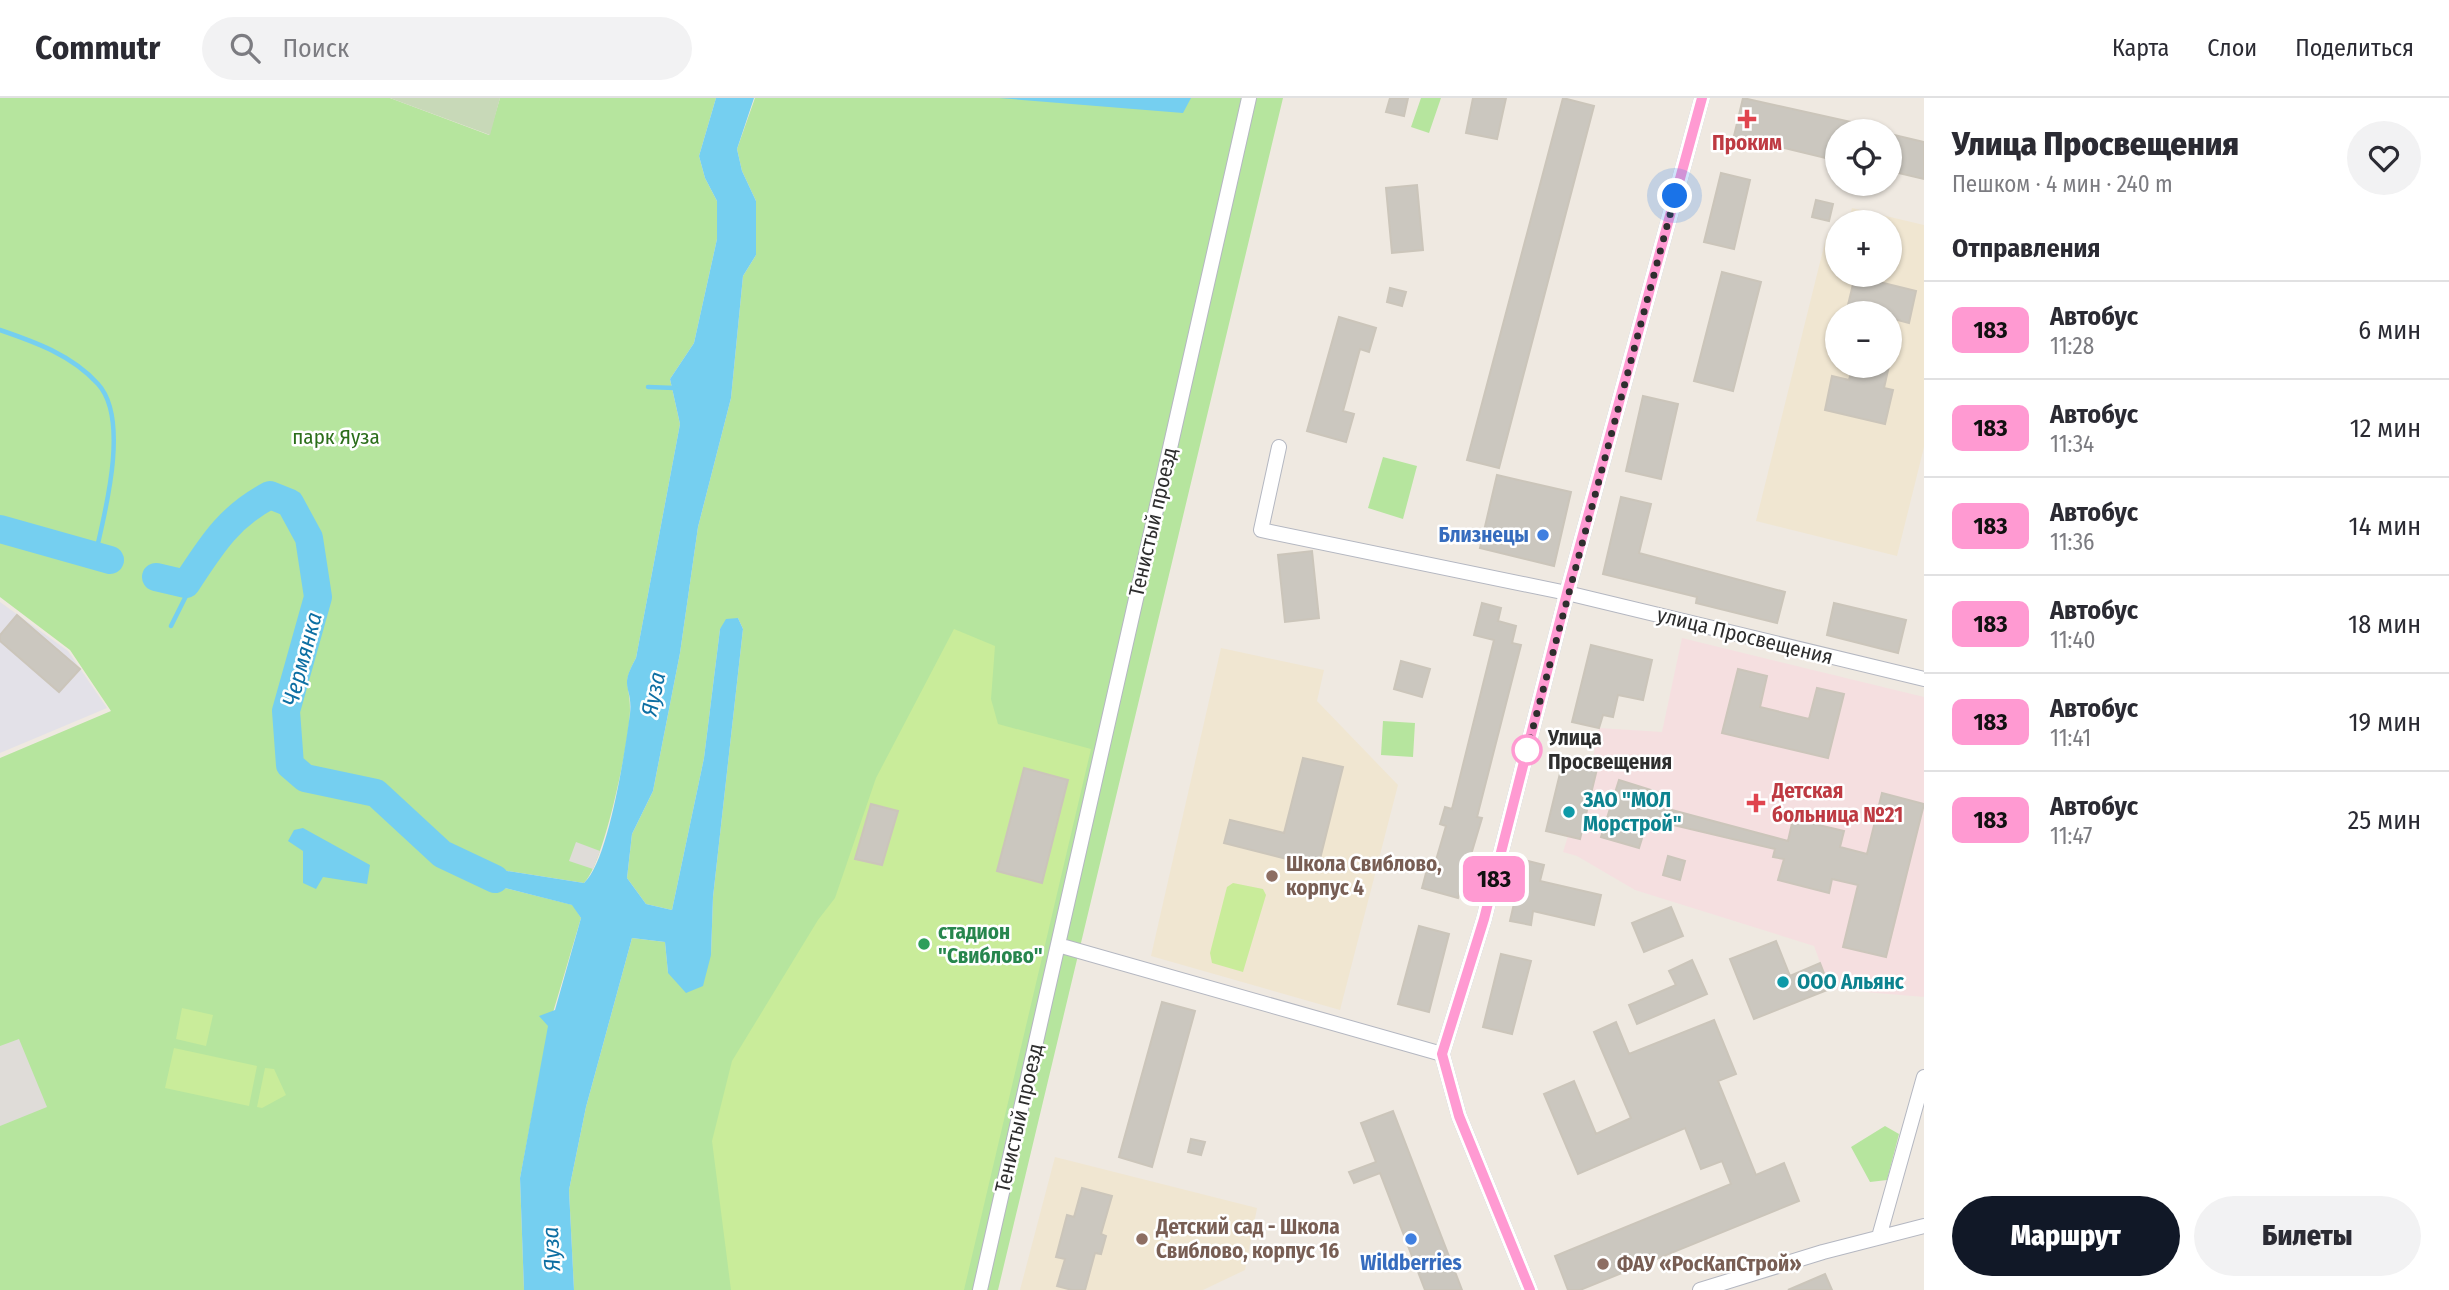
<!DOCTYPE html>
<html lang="ru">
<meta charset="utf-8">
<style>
:root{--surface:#fff;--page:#f2f2f3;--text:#2b2b33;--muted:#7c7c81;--line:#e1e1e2;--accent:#111827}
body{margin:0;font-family:"Fira Sans Condensed",sans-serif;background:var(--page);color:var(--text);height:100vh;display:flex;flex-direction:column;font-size:26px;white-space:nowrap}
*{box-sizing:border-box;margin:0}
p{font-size:23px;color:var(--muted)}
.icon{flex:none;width:38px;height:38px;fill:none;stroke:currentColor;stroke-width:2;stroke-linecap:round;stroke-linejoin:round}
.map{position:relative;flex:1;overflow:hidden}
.side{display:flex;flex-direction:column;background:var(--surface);width:525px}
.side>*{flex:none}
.badge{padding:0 14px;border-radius:10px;font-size:24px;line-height:46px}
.controls{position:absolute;left:1825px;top:21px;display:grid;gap:14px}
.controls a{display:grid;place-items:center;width:77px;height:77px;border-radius:50%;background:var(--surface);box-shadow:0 2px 5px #0004;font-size:35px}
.you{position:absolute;width:35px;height:35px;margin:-18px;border:5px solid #fff;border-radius:50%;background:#1a73e8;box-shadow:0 0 0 10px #1a73e833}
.map>.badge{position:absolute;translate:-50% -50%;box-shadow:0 0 0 4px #fff}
h2{padding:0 28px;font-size:26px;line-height:63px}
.round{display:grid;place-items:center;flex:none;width:74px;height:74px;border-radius:37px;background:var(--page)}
.summary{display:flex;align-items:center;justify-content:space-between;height:119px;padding:0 28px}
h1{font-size:33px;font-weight:800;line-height:52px}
.action{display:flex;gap:14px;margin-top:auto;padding:14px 28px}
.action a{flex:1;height:80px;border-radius:42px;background:var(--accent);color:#fff;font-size:28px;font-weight:800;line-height:80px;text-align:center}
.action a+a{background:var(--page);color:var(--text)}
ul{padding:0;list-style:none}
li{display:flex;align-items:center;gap:21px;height:98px;padding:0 28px;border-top:2px solid var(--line)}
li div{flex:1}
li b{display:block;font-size:26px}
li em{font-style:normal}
li .badge{min-width:77px;font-weight:700;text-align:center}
header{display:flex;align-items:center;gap:42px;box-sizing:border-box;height:98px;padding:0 35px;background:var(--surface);border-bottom:2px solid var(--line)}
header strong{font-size:33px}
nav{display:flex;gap:38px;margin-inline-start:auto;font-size:24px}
.search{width:490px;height:63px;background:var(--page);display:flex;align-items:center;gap:18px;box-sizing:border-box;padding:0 24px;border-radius:38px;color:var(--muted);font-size:26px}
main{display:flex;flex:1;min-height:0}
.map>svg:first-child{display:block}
.industrial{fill:#e3e1e8}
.education{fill:#f0e6d1;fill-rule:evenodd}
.medical{fill:#f5dfe0}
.green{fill:#b6e59e}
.cemetery{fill:#c8d9b8}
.pitch{fill:#c9ec9a}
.plaza{fill:#dfdcd8}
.water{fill:#75cff0}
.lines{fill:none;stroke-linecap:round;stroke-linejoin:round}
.stream{stroke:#75cff0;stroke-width:4.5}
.river{stroke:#75cff0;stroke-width:28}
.building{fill:#cbc7bf;stroke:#cbc5ba;stroke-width:2}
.street-casing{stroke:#b4b7c1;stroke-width:16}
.street{stroke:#fff;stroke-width:14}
.line-casing{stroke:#fff;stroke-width:16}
.line{stroke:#ff9ad2;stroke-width:10}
.walk{stroke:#2e2e2e;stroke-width:7;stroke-dasharray:0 12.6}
.health-dot{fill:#e0444e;stroke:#fff;stroke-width:2.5}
.shop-dot{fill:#3f7fe0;stroke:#fff;stroke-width:2.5}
.stop-dot{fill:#fff;stroke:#ff9ad2;stroke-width:3.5}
.culture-dot{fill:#0f9aa8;stroke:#fff;stroke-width:2.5}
.education-dot{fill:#8d6e63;stroke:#fff;stroke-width:2.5}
.leisure-dot{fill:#2e9e5b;stroke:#fff;stroke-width:2.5}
.labels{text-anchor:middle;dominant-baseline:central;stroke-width:5;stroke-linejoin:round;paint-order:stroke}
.health-label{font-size:21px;font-weight:bold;fill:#be3a42;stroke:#fff}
.park-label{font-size:21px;fill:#2c6e1b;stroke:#fff}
.street-label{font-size:21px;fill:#2e2e2e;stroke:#fff}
.shop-label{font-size:21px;font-weight:bold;fill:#366cbe;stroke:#fff;text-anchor:end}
.stop-label{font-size:21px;font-weight:bold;fill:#2e2e2e;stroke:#fff;text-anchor:start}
.culture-label{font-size:21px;font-weight:bold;fill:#0d838f;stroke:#fff;text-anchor:start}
.education-label{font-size:21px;font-weight:bold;fill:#785e54;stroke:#fff;text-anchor:start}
.leisure-label{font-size:21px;font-weight:bold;fill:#27864d;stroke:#fff;text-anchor:start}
.water-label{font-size:23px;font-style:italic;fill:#0d6fa3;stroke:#fff}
</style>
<header>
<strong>Commutr</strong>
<div class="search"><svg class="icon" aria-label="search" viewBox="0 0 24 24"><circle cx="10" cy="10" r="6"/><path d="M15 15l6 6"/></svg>Поиск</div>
<nav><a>Карта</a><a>Слои</a><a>Поделиться</a></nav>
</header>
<main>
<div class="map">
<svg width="1924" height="1192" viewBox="0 0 1924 1192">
<rect width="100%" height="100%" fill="#efe9e1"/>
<!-- industrial -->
<path class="industrial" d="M0,504L68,553L107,610L0,655Z"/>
<!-- education -->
<path class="education" d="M1852,110L1924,127V349L1897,458L1756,423L1827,136L1837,138L1838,177H1890V124H1848ZM1838,215H1890V268H1838Z
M1221,550L1324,572L1317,603L1398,687L1340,912L1151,858Z
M1055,1059L1257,1110L1245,1172L1203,1192H1020Z"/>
<!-- medical -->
<path class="medical" d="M1682,540L1924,599V899L1830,891L1814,848L1635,792L1577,758L1563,754L1568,738L1580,740L1597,672L1591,670L1599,630L1662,634Z"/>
<!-- green -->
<path class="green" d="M0,0H390L489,37L500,0H716L699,58L705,80L717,103V141L694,245L670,281L680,326L636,560C621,588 630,584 630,612C630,641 604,766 584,785L501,772L450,759L497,788L573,807L581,820L549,928L520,1080L524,1192H0V660L111,613L70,552L0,499Z
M755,0H1283L998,1192H574L569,1092L586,1009L632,840L665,844L668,875L711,857L713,799L743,531L738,520L720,531L704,660L672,812L646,806L627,780L632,736L653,693L680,555L698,429L731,300L743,178L756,157V103L742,73L737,51Z
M1421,0H1441L1429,35L1411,29Z
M1383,359L1417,368L1403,421L1368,410Z
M1383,623L1415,625L1413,659L1381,657Z
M1885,1028L1899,1036L1887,1082L1870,1084L1851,1049Z"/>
<!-- cemetery -->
<path class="cemetery" d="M390,0H500L490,37Z"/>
<!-- pitch -->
<path class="pitch" d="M954,531L995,548L991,601L998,626L1091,651L964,1192H731L712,1043L732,963L818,822L835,800L876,680Z
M1233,785L1263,791L1266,797L1243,874L1212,865L1210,855L1227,789Z
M182,910L213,917L206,948L176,941Z
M174,950L257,968L249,1008L165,990Z
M265,970L274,971L286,997L262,1010L257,1009Z"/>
<!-- plaza -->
<path class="plaza" d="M576,744L600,753L593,771L569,763Z
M19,941L47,1009L0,1028V948Z"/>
<!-- water -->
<path class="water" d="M716,0H754L737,51L742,73L756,103V157L743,178L731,300L698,429L680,555L653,693L632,736L627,780L646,806L672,812L704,660L720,531L726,521L738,520L743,531L713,799L711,857L703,888L686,895L668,875L665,844L632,840L586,1009L569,1092L574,1192H524L520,1080L548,928L539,918L555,912L581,820L572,807L497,788L448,758L501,772L584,785C609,763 625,652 630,616C633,587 618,592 636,560L680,326L670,281L694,245L717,141V103L705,80L699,58Z
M999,0H1191L1183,15Z
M303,730L370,767L367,786L323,779L316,791L303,785V753L288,743L294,732Z"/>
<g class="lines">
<!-- stream -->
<path class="stream" d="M0,232C35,244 72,257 98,286C130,321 105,415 95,458
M648,289L675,290
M171,528L187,496L186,486"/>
<!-- river -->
<path class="river" d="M0,431L110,462
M156,479L186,486C211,448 228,419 270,397L290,405L309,440L318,499L286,613L290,667L305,680L376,695L442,756L495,781"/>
</g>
<!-- building -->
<path class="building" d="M1390,0H1408L1404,18L1386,14Z
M1473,0H1506L1497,41L1466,35Z
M1563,0L1594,8L1499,370L1467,362Z
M1743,0L1869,28L1868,33H1838V63L1734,38Z
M1890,36L1924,44V81L1890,73Z
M1721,75L1750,82L1734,151L1704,144Z
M1417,87L1423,152L1392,155L1386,90Z
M1816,102L1833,106L1829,123L1812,119Z
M1722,174L1761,184L1733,293L1694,283Z
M1855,178L1916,193L1909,225L1890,220V215L1847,211Z
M1390,190L1406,194L1402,208L1387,204Z
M1339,219L1376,230L1369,254L1360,251L1343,313L1354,316L1346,344L1307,333Z
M1853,268H1889L1884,290L1893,292L1885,326L1825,312L1832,278L1849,282Z
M1643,298L1678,306L1661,381L1626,373Z
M1497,377L1571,394L1554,468L1480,450Z
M1621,399L1651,406L1639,455L1785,494L1777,525L1696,505L1697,499L1603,476Z
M1312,453L1319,520L1285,524L1278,457Z
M1482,505L1501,510L1498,523L1516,528L1512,545L1521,547L1477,719L1482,720L1458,800L1422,790L1428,768L1434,769L1446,728L1440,726L1445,709L1452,711L1494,542L1474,537Z
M1834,505L1906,522L1898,555L1827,537Z
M17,517L80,571L59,594L0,543V537Z
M1591,547L1652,562L1643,602L1618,597L1613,619L1603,617L1599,630L1572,624Z
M1401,563L1430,571L1422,599L1394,591Z
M1738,571L1767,578L1760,609L1809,621L1817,590L1844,596L1828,660L1722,635Z
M1303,660L1343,669L1318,769L1224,745L1230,722L1284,735Z
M1563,663L1597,671L1580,741L1546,733Z
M1024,670L1068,682L1042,785L997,773Z
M1619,682L1657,694L1653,707L1788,743L1793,721L1844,733L1840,749L1867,756L1882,695L1924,706L1886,859L1843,849L1858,787L1832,781L1829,795L1778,782L1784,761L1773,759L1775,751L1648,721L1639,750L1601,739Z
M871,706L898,713L882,767L855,761Z
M1668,758L1685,763L1680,782L1663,777Z
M1524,762L1544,767L1540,783L1601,797L1594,827L1533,813L1531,827L1510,823Z
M1671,809L1683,838L1644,854L1632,825Z
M1419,828L1449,836L1429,914L1398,906Z
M1776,843L1790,878L1820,865L1830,891L1754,921L1730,861Z
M1501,856L1531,863L1512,936L1483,929Z
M1692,862L1707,896L1637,926L1629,907L1676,887L1669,873Z
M1162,904L1195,913L1152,1069L1119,1059Z
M1714,922L1736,976L1718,983L1756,1077L1784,1065L1799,1103L1580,1192H1568L1555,1158L1731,1086L1722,1063L1701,1071L1685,1030L1578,1076L1544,996L1574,983L1596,1036L1631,1020L1594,934L1616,924L1629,956Z
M1393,1013L1462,1192H1425L1380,1075L1354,1085L1349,1074L1376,1064L1361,1025Z
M1191,1041L1205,1044L1201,1057L1188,1054Z
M1082,1090L1112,1098L1101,1136L1106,1138L1101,1156L1095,1155L1085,1192H1072L1057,1188L1065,1161L1056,1159L1067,1117L1074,1119Z
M1825,1176L1832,1192H1788Z"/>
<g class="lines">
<!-- street casing -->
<g class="street-casing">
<path id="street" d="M1279,349L1261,432L1567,495L1924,581
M1058,847L1442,956
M1879,1139L1924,979
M980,1192L1249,0
M1530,1192L1459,1018L1442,956L1484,821L1567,495L1702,0
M1700,1192L1823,1154L1924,1128"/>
</g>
<!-- street -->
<use href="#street" class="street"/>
</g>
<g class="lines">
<!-- line casing -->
<g class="line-casing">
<path id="line" d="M1530,1192L1459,1018L1442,956L1484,821L1567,495L1702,0"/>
</g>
<!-- line -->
<use href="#line" class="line"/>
<!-- walk -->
<path class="walk" d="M1527,652L1675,98"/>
</g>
<!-- markers -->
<g class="health-dot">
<path d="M1743.5 10.5h7v7h7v7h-7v7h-7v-7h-7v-7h7z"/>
<path d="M1752.5 694.5h7v7h7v7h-7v7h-7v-7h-7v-7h7z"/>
</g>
<g class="shop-dot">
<circle cx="1543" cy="437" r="7"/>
<circle cx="1411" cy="1141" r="7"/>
</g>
<circle class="stop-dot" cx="1527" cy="652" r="14"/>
<g class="culture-dot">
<circle cx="1569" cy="714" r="7"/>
<circle cx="1783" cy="884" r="7"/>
</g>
<g class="education-dot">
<circle cx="1272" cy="778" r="7"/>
<circle cx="1142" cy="1141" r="7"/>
<circle cx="1603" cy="1166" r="7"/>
</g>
<circle class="leisure-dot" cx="924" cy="846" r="7"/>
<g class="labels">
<!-- health labels -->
<g class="health-label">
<text x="1747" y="45">Проким</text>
<text x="1772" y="693" text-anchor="start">Детская<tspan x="1772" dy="24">больница №21</tspan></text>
</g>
<!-- park labels -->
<g class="park-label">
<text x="336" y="339">парк Яуза</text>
</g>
<!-- street labels -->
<g class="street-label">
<text transform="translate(1153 424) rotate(-77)">Тенистый проезд</text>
<text transform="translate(1745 538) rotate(14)">улица Просвещения</text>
<text transform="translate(1019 1020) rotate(-77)">Тенистый проезд</text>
</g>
<!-- shop labels -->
<g class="shop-label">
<text x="1529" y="437">Близнецы</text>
<text x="1411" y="1165" text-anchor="middle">Wildberries</text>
</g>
<!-- stop labels -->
<g class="stop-label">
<text x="1548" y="640">Улица<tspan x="1548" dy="24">Просвещения</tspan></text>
</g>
<!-- culture labels -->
<g class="culture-label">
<text x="1583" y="702">ЗАО "МОЛ<tspan x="1583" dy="24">Морстрой"</tspan></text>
<text x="1797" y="884">ООО Альянс</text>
</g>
<!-- education labels -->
<g class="education-label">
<text x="1286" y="766">Школа Свиблово,<tspan x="1286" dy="24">корпус 4</tspan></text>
<text x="1156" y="1129">Детский сад - Школа<tspan x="1156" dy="24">Свиблово, корпус 16</tspan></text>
<text x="1617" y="1166">ФАУ «РосКапСтрой»</text>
</g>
<!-- leisure labels -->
<g class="leisure-label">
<text x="938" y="834">стадион<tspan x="938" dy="24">"Свиблово"</tspan></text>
</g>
<!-- water labels -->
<g class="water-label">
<text transform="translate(302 561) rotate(-75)">Чермянка</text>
<text transform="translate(653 596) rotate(-78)">Яуза</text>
<text transform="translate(551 1151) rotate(-93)">Яуза</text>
</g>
</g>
</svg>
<div class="controls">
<a><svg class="icon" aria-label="locate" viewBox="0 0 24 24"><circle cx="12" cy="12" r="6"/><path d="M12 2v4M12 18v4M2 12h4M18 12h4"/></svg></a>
<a>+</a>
<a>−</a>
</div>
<div class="you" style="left:1675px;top:98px"></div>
<b class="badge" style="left:1494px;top:781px;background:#ff9ad2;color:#111">183</b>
</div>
<section class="side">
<div class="summary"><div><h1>Улица Просвещения</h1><p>Пешком · 4 мин · 240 m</p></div><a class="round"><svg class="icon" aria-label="heart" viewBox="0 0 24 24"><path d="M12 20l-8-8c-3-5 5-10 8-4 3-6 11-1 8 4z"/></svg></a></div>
<h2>Отправления</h2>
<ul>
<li><span class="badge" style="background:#ff9ad2;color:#111">183</span><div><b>Автобус</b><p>11:28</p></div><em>6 мин</em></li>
<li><span class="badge" style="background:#ff9ad2;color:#111">183</span><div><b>Автобус</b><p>11:34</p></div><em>12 мин</em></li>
<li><span class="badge" style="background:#ff9ad2;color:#111">183</span><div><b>Автобус</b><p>11:36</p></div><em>14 мин</em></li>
<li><span class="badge" style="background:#ff9ad2;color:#111">183</span><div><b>Автобус</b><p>11:40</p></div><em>18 мин</em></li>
<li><span class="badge" style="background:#ff9ad2;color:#111">183</span><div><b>Автобус</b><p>11:41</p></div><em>19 мин</em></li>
<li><span class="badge" style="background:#ff9ad2;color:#111">183</span><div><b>Автобус</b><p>11:47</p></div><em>25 мин</em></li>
</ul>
<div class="action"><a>Маршрут</a><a>Билеты</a></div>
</section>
</main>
